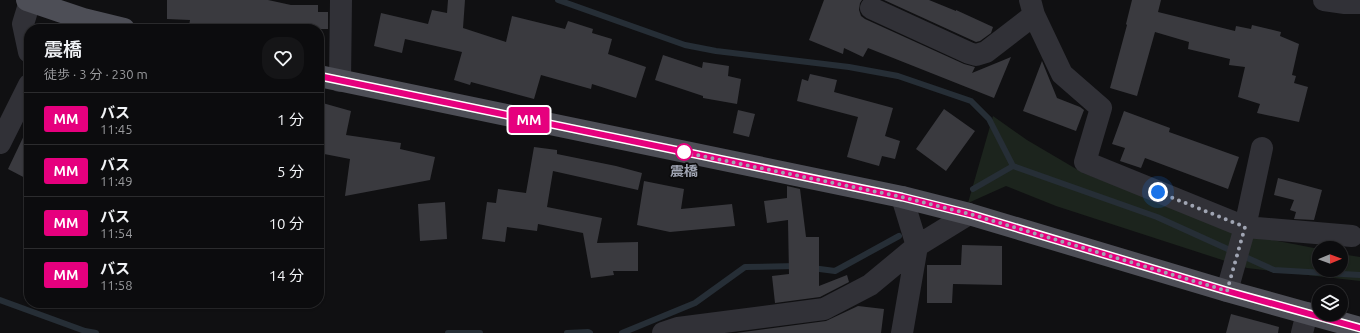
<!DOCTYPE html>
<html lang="ja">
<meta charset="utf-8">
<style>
:root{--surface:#0c0c0e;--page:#151517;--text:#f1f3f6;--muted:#9a9b9e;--line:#2c2c2e}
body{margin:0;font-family:Ubuntu,"Noto Sans JP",sans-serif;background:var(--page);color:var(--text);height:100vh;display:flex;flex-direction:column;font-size:15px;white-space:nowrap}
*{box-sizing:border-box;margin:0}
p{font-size:13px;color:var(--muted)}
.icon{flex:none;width:22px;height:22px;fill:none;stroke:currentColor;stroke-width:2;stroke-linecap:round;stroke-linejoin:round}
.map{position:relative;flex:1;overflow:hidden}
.details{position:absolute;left:24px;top:24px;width:300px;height:284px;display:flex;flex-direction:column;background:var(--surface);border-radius:16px;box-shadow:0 1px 3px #0004,0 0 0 1px var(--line)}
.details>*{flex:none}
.badge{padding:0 8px;border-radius:3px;font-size:14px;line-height:26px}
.needle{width:26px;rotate:89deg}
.fabs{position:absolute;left:1312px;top:241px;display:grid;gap:8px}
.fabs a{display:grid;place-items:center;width:36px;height:36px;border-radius:50%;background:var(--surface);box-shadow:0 1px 3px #0004,0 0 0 1px var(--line);font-size:20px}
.you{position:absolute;width:20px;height:20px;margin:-10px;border:3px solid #fff;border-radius:50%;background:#1a73e8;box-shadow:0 0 0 6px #1a73e833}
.map>.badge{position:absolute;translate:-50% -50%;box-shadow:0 0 0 2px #fff}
.round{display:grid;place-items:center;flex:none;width:42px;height:42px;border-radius:16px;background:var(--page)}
.headline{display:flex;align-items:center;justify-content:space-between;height:68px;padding:0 20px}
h1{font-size:19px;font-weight:600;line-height:30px}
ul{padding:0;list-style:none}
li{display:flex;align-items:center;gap:12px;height:52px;padding:0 20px;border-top:1px solid var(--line)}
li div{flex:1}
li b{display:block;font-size:15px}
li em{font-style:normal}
li .badge{min-width:44px;font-weight:700;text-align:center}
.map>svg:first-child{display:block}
.green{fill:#1c241d}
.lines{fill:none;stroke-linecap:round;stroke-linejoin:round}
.stream{stroke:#262e36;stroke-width:6}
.building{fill:#3a3a3f}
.minor{stroke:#313137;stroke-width:22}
.major{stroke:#4d4e56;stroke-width:22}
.line-casing{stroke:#fff;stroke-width:9}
.line{stroke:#e6007e;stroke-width:6}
.walk{stroke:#a0a5b3;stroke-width:4;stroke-dasharray:0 7.2}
.stop-dot{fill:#fff;stroke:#e6007e;stroke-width:2}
.labels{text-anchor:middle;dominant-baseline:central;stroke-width:3.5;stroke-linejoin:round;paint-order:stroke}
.stop-label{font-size:14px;font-weight:bold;fill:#a0a5b3;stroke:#0b0b0c}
</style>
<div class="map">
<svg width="1360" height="333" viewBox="0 0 1360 333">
<rect width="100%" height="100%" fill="#101012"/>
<!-- green -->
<path class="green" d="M993,116L1027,140L1083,173L1247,235L1319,249V270H1341V254L1360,257V281L1247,268L1056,206L1006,186L968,203Z"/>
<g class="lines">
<!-- stream -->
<path class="stream" d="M558,0L685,45L716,51L849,67L898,76L971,101L989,119L1013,166L1157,217L1274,270L1360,275
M973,189L1013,166
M812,268L835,271L899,236
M0,300L85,331L96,333
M448,333H480
M567,333L588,332L590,333
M622,333L695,303L745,267L797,266"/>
</g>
<!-- building -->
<path class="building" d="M167,0H268L291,5H318V12H328V29H202L189,26L190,20L167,19Z
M448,0H465L463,28L506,42L512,16L565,29L568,21L593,29L592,33L612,39L608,54L646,67L636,98L592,84L591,89L541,75L534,99L471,82L470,85L454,80L462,52L405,39L402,53L374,46L381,13L428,24L432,10L447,13Z
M824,0H862L860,3L859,10L861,16L865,19L964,64L975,67L972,73L1011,57L994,98L868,48L863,57L844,48L843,54L809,40Z
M884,0H929L956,11V10L993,27L991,33L980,41L976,42Z
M1132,0H1161L1158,12L1235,31L1236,26L1251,29L1252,25L1281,32L1280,36L1299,44L1292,75L1296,76L1294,83L1308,87L1299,122L1257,113L1260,104L1238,97L1245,67L1229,65L1230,59L1188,49L1189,42L1155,32L1137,96L1110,88L1127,25L1126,24Z
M663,55L702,68L703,62L729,66L728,76L741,79L737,104L703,98V96L655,80Z
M1042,61L1057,98L1080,107L1084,110L1076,131L1023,111Z
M810,74L837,80L834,92L893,108L885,136L900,141L895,159L882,156L879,166L847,157L858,117L797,101L802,79L808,81Z
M319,102L351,111L346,135L401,143L400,149L435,157L430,180L345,196L350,159L319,153Z
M944,109L975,131L946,171L916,149Z
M738,110L755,114L749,137L733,133Z
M1124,111L1170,128L1169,132L1239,157L1228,189L1145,158L1141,168L1120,161L1125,148L1112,144Z
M29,125V180L8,169Z
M534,147L557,150V154L616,166L642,173L638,190L553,171L547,207L602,218L597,243L638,242V271H613L614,275L591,278L583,233L538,224L537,231L507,227L505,242L482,239L487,202L496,203L498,189L526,193Z
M1278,178L1322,190L1314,220L1294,219L1296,212L1290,210L1294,200L1274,195Z
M644,181L684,189L681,209L732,204L735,226L670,232L637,225Z
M787,186L800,189L806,237H819V286L847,275L849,282L820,297L775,303L772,276L789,274L788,220L767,223L764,201L787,198Z
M445,202L447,239L420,241L418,204Z
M962,245L1002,246V285L953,284L952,303H927V265H961Z
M858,306L884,309L881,333H736L826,321Z
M1231,314L1279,327L1278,333H1226Z"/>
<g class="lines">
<!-- minor -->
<path class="minor" d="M1030,0L1034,15L1062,74L1101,108L1085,162L1245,227L1352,236
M1324,0L1345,3H1360
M871,8L969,53L976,55L986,52L1034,15
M29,52L23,24L30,1
M340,81L341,0
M0,143L29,85
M1227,291L1245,227L1262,148
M663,333L678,328L824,309L870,285L917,246L902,197
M902,333L917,246L969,214
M1302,333L1307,313"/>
<!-- major -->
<path class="major" d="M27,0L83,19L124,29
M319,76L902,197L969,214L1227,291L1360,328"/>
</g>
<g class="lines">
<!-- line casing -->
<g class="line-casing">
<path id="line" d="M319,76L902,197L970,214L1227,291L1360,328"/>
</g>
<!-- line -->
<use href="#line" class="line"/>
<!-- walk -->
<path class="walk" d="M684,152L677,151L902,197L970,214L1227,291L1245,227L1158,192"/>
</g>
<!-- markers -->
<circle class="stop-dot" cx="684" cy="152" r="8"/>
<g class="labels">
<!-- stop labels -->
<g class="stop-label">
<text x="684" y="171">震橋</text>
</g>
</g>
</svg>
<div class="fabs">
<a><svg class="needle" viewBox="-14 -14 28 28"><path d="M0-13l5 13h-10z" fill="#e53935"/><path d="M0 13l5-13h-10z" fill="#9a9b9e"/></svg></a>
<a><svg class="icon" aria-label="layers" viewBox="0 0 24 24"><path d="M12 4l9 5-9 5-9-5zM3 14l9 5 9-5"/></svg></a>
</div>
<div class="you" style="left:1158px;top:192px"></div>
<b class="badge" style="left:529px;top:120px;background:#e6007e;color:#fff">MM</b>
<section class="details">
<div class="headline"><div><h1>震橋</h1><p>徒歩 · 3 分 · 230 m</p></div><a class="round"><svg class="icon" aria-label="heart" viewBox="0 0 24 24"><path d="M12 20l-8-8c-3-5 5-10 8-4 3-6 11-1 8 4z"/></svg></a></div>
<ul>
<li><span class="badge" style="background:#e6007e;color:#fff">MM</span><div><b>バス</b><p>11:45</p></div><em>1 分</em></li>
<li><span class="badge" style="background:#e6007e;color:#fff">MM</span><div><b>バス</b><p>11:49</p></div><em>5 分</em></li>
<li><span class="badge" style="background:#e6007e;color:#fff">MM</span><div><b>バス</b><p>11:54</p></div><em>10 分</em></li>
<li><span class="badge" style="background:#e6007e;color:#fff">MM</span><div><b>バス</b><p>11:58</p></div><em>14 分</em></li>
</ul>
</section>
</div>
